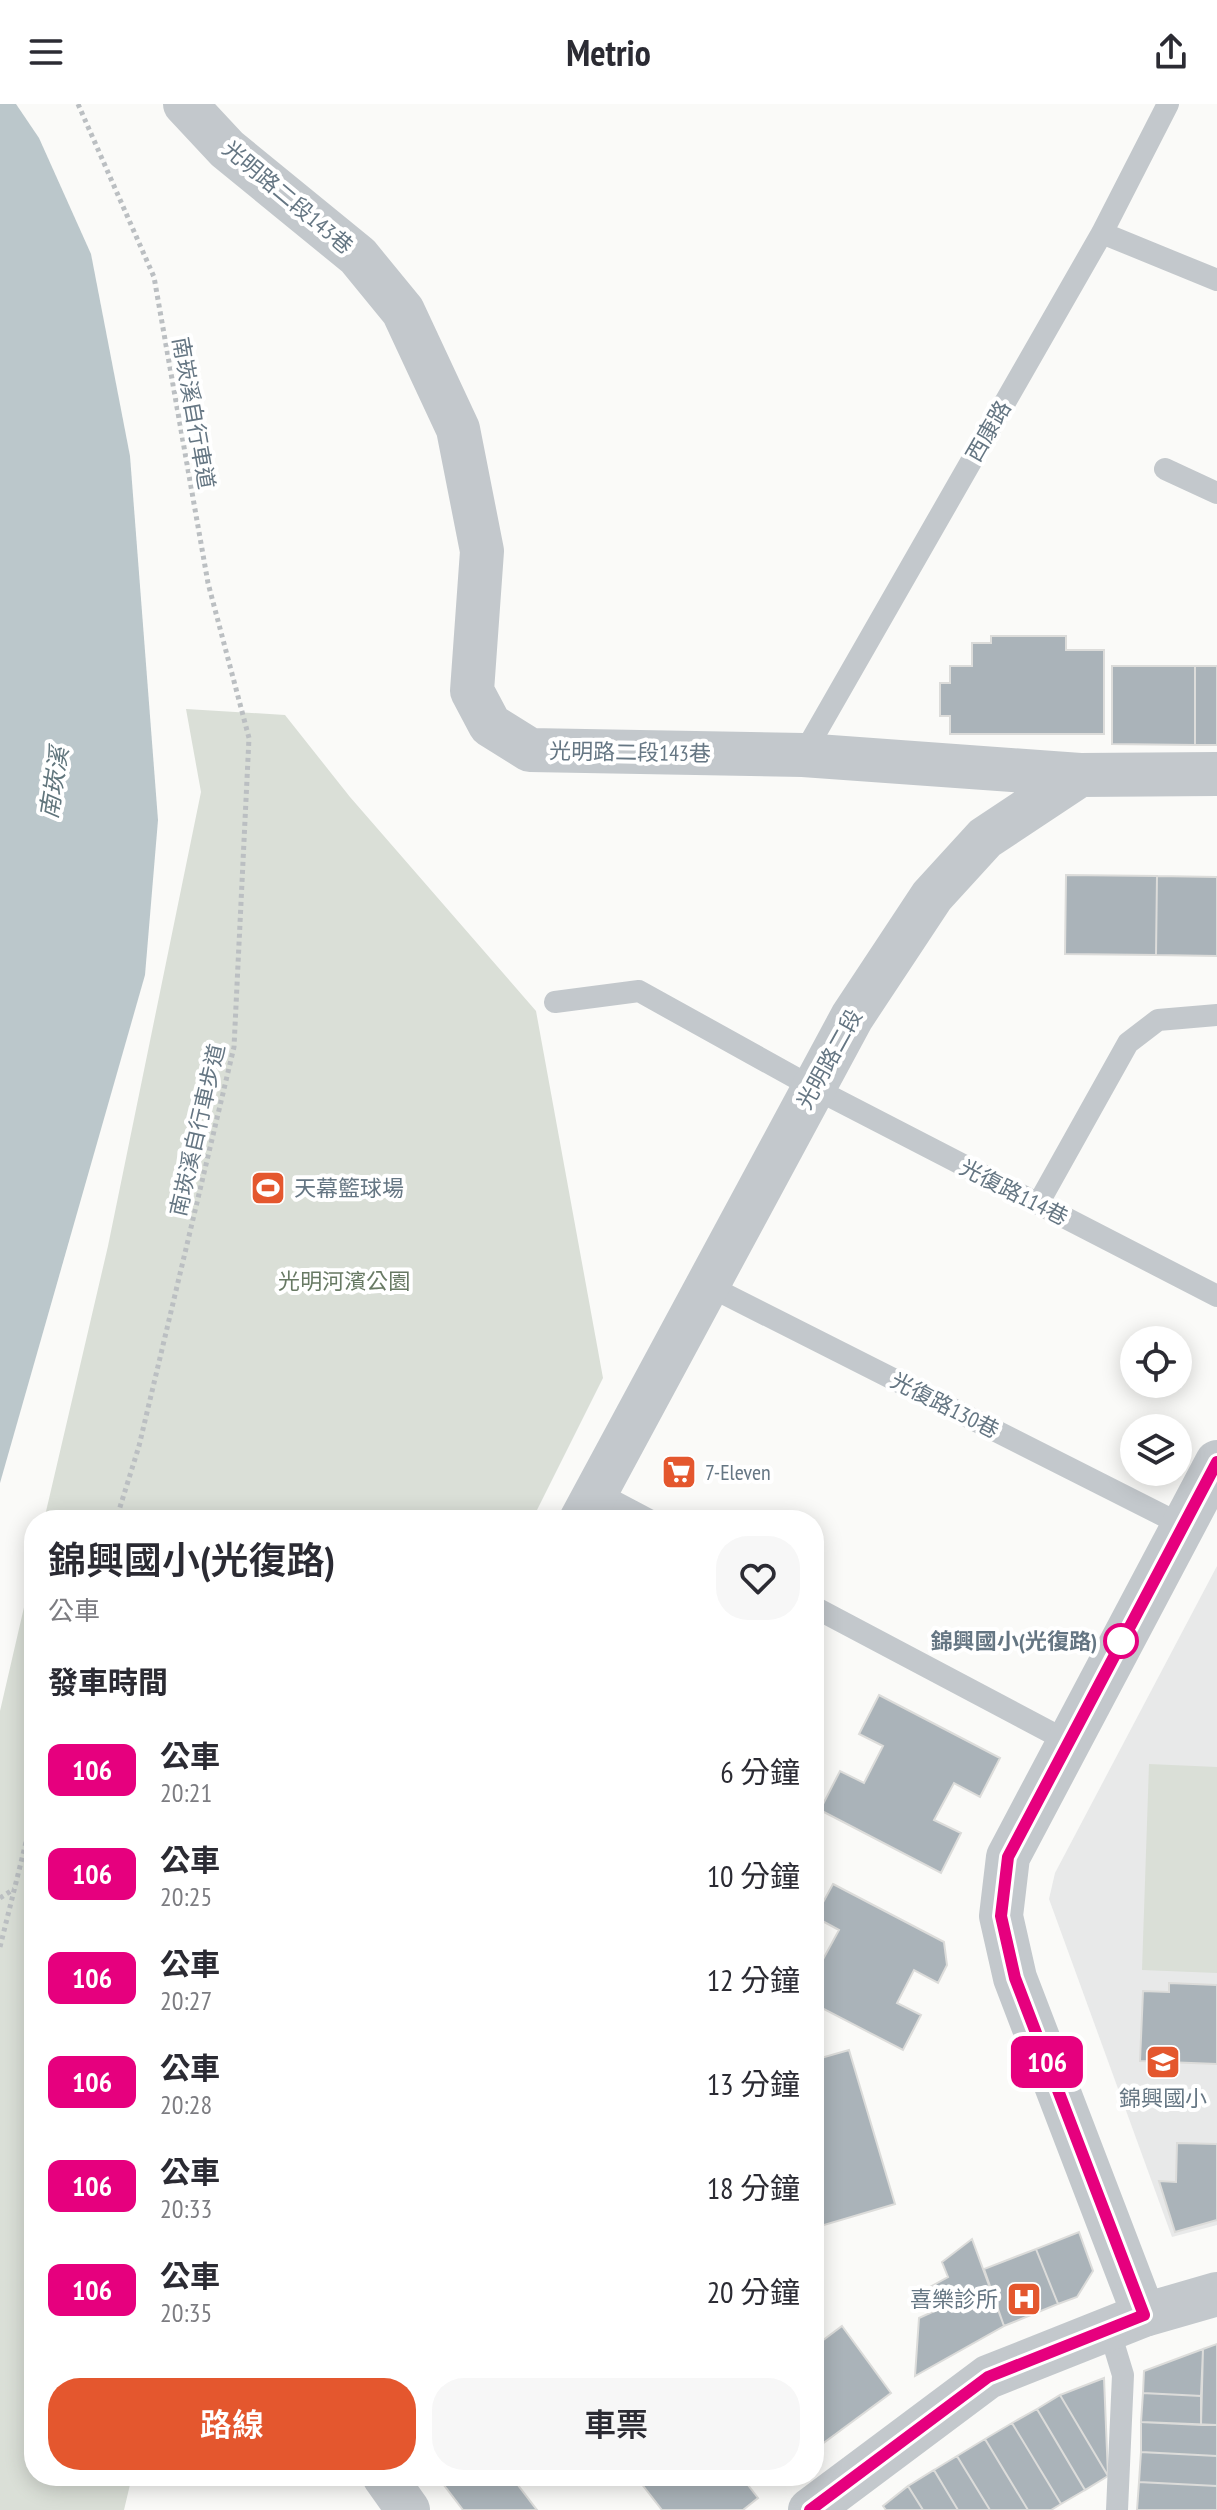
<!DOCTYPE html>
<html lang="zh-TW">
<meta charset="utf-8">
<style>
:root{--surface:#fff;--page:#f7f7f7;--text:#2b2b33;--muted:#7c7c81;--accent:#e4572e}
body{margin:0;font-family:"PT Sans Narrow","Noto Sans TC",sans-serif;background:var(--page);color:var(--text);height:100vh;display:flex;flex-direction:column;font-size:30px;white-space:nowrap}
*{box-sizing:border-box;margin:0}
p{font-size:26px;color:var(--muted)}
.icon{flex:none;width:44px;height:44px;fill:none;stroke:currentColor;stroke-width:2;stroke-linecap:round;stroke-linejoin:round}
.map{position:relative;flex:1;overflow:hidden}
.side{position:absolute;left:24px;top:1406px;width:800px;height:976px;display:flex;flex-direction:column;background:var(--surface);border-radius:32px;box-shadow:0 4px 20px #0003}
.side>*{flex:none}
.badge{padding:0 16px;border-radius:12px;font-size:28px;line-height:52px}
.buttons{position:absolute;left:1120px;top:1222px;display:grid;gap:16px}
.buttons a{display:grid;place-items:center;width:72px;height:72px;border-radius:50%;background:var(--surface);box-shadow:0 4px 20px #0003;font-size:40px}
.map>.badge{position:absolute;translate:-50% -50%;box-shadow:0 0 0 4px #fff}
h2{padding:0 24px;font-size:30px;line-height:72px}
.round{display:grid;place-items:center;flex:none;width:84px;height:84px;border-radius:32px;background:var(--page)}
.overview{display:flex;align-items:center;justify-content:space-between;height:136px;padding:0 24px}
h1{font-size:38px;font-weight:600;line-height:60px}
.primary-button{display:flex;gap:16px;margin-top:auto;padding:16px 24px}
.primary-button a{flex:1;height:92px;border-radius:32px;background:var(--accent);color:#fff;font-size:32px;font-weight:600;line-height:92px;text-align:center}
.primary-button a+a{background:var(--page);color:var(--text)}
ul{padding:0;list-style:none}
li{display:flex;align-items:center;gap:24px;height:104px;padding:0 24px}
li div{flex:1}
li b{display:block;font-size:30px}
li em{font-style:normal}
li .badge{min-width:88px;font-weight:700;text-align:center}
header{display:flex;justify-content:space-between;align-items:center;height:104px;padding:0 24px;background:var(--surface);font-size:36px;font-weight:600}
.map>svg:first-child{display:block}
.built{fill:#e8e9e9}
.green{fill:#dadfd7}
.water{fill:#bbc7cb}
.building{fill:#aab3b9;stroke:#dcdcda;stroke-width:2}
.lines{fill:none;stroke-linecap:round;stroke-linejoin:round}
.path{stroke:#bbbfc2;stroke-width:5;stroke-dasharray:4 4;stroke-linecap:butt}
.service{stroke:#c3c8cc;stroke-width:22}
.minor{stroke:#c3c8cc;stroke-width:44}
.tertiary{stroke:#c3c8cc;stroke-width:44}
.line-casing{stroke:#fff;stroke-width:18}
.line{stroke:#e6007e;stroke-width:12}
.stop-dot{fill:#fff;stroke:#e6007e;stroke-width:4}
.labels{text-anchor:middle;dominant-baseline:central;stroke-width:8;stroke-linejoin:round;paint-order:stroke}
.street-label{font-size:22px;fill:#657683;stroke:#fff}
.poi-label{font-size:22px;fill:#657683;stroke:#fff;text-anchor:start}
.park-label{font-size:22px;fill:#687a64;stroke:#fff}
.stop-label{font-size:22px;font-weight:bold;fill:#657683;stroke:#fff;text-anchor:end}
.water-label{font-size:24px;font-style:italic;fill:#60757c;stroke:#fff}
</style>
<header><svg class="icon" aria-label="menu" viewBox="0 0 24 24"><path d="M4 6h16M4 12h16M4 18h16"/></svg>Metrio<svg class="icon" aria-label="share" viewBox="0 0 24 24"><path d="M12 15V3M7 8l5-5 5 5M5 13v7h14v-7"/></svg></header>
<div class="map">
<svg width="1217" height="2406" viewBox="0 0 1217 2406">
<rect width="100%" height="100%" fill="#fafaf8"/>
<!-- built -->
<path class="built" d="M1217,1462V2121L1172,2133L1049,1795L1055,1769Z"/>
<!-- green -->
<path class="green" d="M186,605L285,611L350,693L536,907L603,1274L532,1416H44L108,1142L201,688Z
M34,1460V2372H132L124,2406H0V1607Z
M1149,1660L1217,1663V1869L1142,1866Z"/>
<!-- water -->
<path class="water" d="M0,0H16L39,34L91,150L130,352L158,716L145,871L0,1379Z"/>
<!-- building -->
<path class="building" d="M991,532H1066V546H1104V630H950V612H940V579H950V562H972V539H991Z
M1112,562H1195V641L1112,640Z
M1195,562H1217V641H1195Z
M1066,771L1157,772L1156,851L1065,850Z
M1157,772L1217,773V852L1156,851Z
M879,1591L1000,1654L980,1693L954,1679L934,1716L961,1729L941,1769L820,1706L840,1667L864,1679L883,1642L859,1630Z
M833,1780L944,1838L947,1861L938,1879L914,1866L897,1899L921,1911L903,1946L814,1900V1856L821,1859L839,1826L815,1813Z
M1169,1879L1217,1881V1960L1140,1957L1143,1887L1169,1888Z
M849,1946L895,2100L814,2124V1956Z
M1177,2039L1217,2040V2116L1175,2128L1159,2077L1176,2078Z
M1079,2128L1093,2167L1077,2193L1058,2200L1036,2145Z
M972,2135L1004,2222L915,2272L919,2214L937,2206L930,2183L948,2173L942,2158Z
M1036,2145L1058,2200L1004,2222L984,2165Z
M842,2222L891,2289L814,2346V2243Z
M1217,2240V2321H1201L1203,2245Z
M1203,2245L1201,2292L1143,2289L1144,2267Z
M1104,2274L1108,2372L1060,2291Z
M1143,2289L1201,2292V2321L1141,2318Z
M1060,2291L1108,2372L1085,2386L1037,2305Z
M1037,2305L1085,2386L1061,2400L1012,2319Z
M1141,2318L1217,2321V2352L1141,2348Z
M1012,2319L1061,2400L1051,2406H1028L985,2335Z
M985,2335L1028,2406H990L957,2352Z
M1141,2348L1217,2352V2382L1139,2378Z
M957,2352L990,2406H958L934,2366Z
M934,2366L958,2406H923L908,2382Z
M437,2372H511L537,2406H463Z
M640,2372H741L758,2394L743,2406H662L637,2374Z
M1139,2378L1217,2382V2406H1137Z
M908,2382L923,2406H886L883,2402Z"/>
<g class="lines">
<!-- path -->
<path class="path" d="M78,0L154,173L208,479L249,634L234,943L139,1342L116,1416
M0,1794L14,1785
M0,1843L34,1706"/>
<!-- service -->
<path class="service" d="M1102,129L1217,176
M1165,365L1217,389
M803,651L1102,129L1168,0
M555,898L639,887L812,983L1217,1192
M1038,1100L1128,939L1158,916L1217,911
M705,1180L1184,1422
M596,1388L649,1416
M814,1503L1067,1637
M1109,2225L1123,2271L1117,2406"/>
<!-- minor -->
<path class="minor" d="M185,0L227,45L358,152L403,207L458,325L482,447L472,587L490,621L530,646L803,651L1080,671
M581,1416L852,913L932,792L985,734L1080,671L1217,670
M1144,2211L1015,1874L1001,1812L1008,1753L1217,1358
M384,2372L408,2406"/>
<!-- tertiary -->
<path class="tertiary" d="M810,2406L988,2273L1144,2211L1217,2190"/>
</g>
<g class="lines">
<!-- line casing -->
<g class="line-casing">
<path id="line" d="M810,2406L988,2273L1144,2211L1015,1874L1001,1812L1008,1753L1217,1358"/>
</g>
<!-- line -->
<use href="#line" class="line"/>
</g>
<!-- icons -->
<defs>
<g id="stadium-square" transform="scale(1.8)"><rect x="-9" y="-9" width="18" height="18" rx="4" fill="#e4572e" stroke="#fff"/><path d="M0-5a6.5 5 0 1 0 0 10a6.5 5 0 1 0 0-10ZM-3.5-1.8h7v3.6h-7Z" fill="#fff"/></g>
<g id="supermarket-square" transform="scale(1.8)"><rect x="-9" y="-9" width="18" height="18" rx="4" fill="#e4572e" stroke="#fff"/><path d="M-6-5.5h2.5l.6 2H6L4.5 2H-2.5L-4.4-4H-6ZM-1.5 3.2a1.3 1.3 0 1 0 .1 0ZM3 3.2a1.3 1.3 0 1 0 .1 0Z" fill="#fff"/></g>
<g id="school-square" transform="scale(1.8)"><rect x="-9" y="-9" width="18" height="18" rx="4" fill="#e4572e" stroke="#fff"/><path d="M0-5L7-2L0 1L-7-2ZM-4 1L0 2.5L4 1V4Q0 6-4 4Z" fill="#fff"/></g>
<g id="hospital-square" transform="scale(1.8)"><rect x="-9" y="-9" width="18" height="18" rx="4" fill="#e4572e" stroke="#fff"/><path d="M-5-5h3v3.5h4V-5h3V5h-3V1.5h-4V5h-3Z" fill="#fff"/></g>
</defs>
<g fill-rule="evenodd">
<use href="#stadium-square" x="268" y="1084"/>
<use href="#supermarket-square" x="679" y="1368"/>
<use href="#school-square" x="1163" y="1958"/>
<use href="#hospital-square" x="1024" y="2195"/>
</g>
<!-- markers -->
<circle class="stop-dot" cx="1121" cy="1537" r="16"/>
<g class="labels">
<!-- street labels -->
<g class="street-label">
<text transform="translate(288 93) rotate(40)">光明路二段143巷</text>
<text transform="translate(194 309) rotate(80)">南崁溪自行車道</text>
<text transform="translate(988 327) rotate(-60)">西康路</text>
<text transform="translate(630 648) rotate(1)">光明路二段143巷</text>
<text transform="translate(829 955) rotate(-61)">光明路二段</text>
<text transform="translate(197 1026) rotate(-77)">南崁溪自行車步道</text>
<text transform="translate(1014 1088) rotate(27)">光復路114巷</text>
<text transform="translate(945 1301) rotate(27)">光復路130巷</text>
</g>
<!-- poi labels -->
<g class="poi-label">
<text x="294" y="1084">天幕籃球場</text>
<text x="705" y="1368">7-Eleven</text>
<text x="1163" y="1994" text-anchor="middle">錦興國小</text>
<text x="998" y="2195" text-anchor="end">喜樂診所</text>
</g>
<!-- park labels -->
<g class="park-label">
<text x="344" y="1177">光明河濱公園</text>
</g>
<!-- stop labels -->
<g class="stop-label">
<text x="1097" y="1537">錦興國小(光復路)</text>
</g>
<!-- water labels -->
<g class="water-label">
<text transform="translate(54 679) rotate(-81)">南崁溪</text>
</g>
</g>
</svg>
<div class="buttons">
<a><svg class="icon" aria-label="locate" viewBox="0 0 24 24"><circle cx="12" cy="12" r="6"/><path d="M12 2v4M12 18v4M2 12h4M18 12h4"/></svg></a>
<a><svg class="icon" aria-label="layers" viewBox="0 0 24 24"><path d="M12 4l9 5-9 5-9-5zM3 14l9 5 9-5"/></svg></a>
</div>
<b class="badge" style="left:1047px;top:1958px;background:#e6007e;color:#fff">106</b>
<section class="side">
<div class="overview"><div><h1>錦興國小(光復路)</h1><p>公車</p></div><a class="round"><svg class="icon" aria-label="heart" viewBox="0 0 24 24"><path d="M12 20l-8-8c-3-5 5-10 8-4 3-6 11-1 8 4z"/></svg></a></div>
<h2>發車時間</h2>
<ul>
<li><span class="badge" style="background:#e6007e;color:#fff">106</span><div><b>公車</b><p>20:21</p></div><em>6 分鐘</em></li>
<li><span class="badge" style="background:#e6007e;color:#fff">106</span><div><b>公車</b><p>20:25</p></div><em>10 分鐘</em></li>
<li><span class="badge" style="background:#e6007e;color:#fff">106</span><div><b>公車</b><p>20:27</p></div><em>12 分鐘</em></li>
<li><span class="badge" style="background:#e6007e;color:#fff">106</span><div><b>公車</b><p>20:28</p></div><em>13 分鐘</em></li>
<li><span class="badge" style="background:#e6007e;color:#fff">106</span><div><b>公車</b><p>20:33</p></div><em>18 分鐘</em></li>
<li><span class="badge" style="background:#e6007e;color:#fff">106</span><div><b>公車</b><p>20:35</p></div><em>20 分鐘</em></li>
</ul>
<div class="primary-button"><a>路線</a><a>車票</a></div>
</section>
</div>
